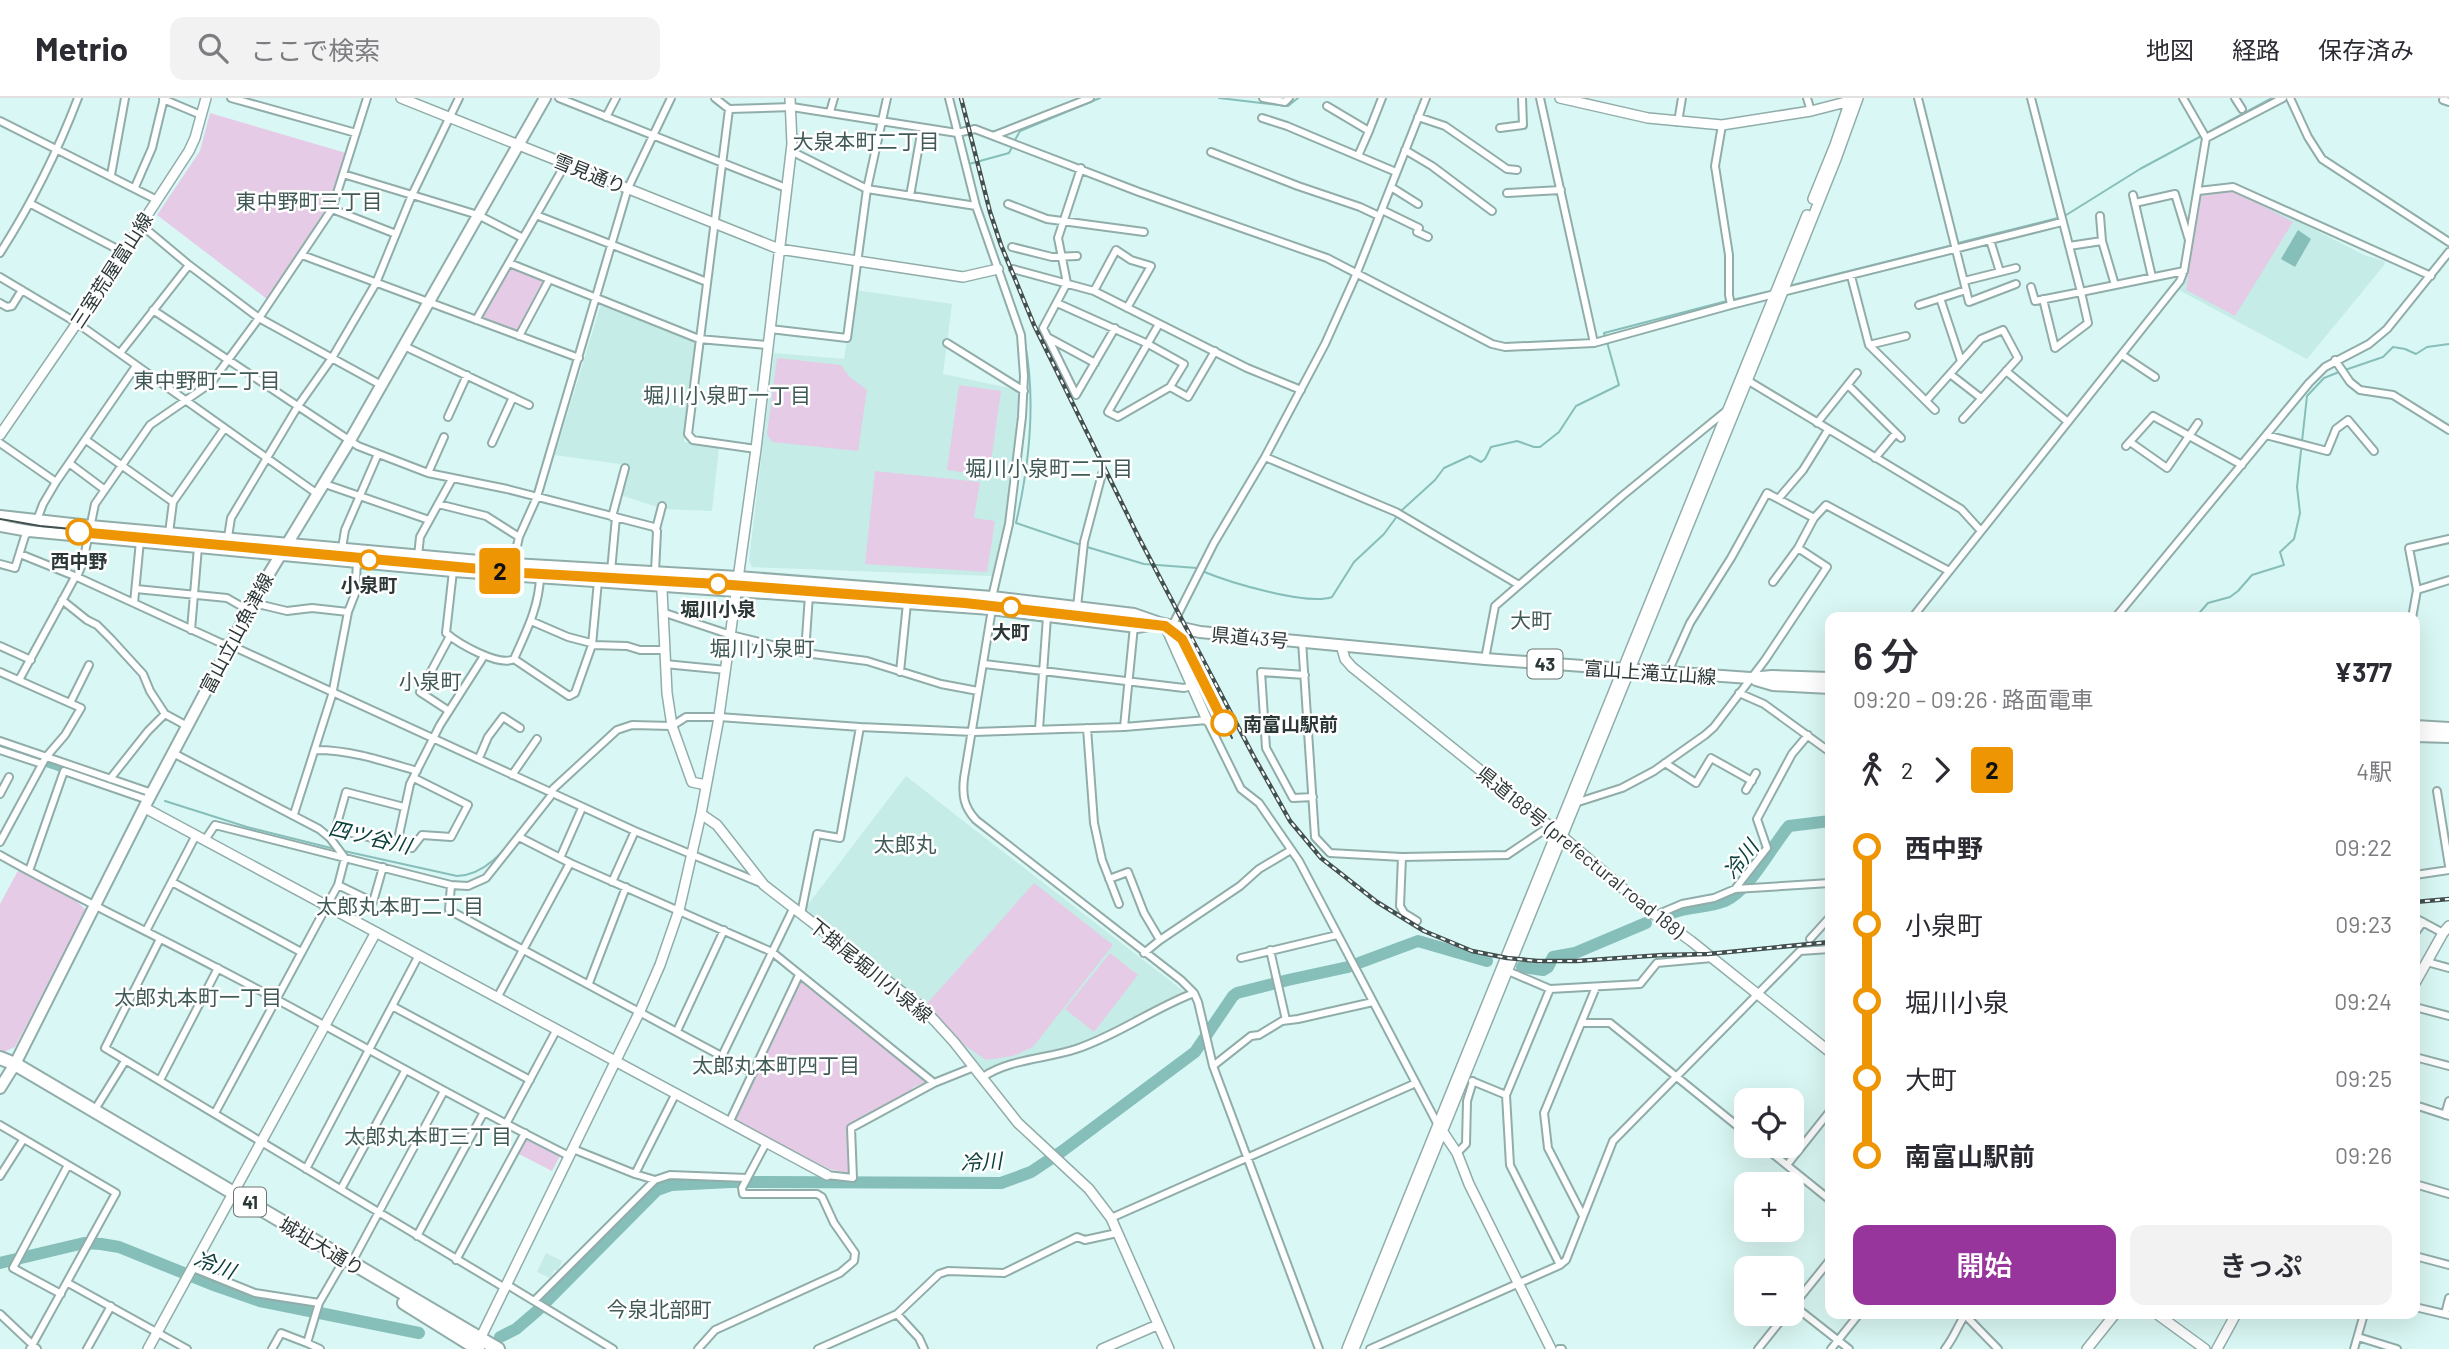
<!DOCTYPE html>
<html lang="ja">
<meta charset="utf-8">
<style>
:root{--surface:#fff;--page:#f2f2f3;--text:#2b2b33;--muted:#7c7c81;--line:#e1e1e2;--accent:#98359c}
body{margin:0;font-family:Barlow,"Noto Sans JP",sans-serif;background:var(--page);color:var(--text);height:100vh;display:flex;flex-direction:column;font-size:26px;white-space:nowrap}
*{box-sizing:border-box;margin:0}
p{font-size:23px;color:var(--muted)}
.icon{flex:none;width:38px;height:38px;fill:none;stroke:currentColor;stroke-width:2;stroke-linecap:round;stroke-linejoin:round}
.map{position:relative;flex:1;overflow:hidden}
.panel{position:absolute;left:1825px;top:514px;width:595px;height:707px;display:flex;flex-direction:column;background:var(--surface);border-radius:14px;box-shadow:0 7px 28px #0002}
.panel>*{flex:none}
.badge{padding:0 14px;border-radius:5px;font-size:24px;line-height:46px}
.fabs{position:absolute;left:1734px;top:990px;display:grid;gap:14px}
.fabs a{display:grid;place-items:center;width:70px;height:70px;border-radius:14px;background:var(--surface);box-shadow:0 7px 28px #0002;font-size:35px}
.map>.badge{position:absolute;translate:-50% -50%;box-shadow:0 0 0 4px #fff}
.legs{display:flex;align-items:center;gap:10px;height:77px;padding:0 28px;font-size:23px}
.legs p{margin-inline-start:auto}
.summary{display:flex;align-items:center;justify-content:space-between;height:119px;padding:0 28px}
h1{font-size:38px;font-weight:600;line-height:52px}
.cta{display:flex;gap:14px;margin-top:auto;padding:14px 28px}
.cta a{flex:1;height:80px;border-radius:14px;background:var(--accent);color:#fff;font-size:28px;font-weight:600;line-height:80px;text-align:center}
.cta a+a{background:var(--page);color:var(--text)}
ul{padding:0 28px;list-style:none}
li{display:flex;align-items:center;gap:24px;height:77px;font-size:26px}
li i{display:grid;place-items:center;width:10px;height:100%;margin:0 9px;background:currentColor}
li i::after{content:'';width:18px;height:18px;margin:-9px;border:5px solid;border-radius:50%;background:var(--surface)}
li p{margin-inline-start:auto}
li:first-child i{background:linear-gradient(#0000 50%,currentColor 0)}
li:last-child i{background:linear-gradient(currentColor 50%,#0000 0)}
header{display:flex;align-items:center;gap:42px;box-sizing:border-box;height:98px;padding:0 35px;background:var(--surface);border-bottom:2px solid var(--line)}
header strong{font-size:33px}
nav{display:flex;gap:38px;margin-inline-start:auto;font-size:24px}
.search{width:490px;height:63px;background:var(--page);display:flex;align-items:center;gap:18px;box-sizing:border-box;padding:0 24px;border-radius:14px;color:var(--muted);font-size:26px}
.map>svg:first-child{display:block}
.built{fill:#c5ece7}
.green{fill:#e6cbe6}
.water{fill:#86beb9}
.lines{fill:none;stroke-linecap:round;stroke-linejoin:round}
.stream{stroke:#86beb9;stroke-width:2}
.river{stroke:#86beb9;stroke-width:12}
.street-casing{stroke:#91adaa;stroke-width:10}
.secondary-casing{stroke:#91adaa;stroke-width:12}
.primary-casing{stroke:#91adaa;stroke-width:14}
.highway-casing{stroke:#91adaa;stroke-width:16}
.street{stroke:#fff;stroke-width:6}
.secondary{stroke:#fff;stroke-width:9}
.primary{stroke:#fff;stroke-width:10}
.highway{stroke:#fff;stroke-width:12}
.tram{stroke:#42504f;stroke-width:2}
.rail-casing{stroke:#42504f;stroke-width:4.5}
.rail{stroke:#fff;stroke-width:2;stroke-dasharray:5;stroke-linecap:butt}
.line-1-casing{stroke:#fff;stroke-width:16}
.line-1{stroke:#ee9503;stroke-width:10}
.stop-1-dot{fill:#fff;stroke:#ee9503;stroke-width:3.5}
.labels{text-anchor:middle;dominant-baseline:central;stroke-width:5;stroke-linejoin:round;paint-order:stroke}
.shield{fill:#fff;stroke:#6b7473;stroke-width:2}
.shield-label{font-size:18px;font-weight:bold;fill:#2c3837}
.street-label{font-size:19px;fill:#2c3837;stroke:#fff}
.stop-label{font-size:19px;font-weight:bold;fill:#2c3837;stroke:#fff}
.neighbourhood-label{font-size:21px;fill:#405a57;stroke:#fff}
.water-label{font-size:21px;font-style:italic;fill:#0b403c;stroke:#fff}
</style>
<header>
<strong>Metrio</strong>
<div class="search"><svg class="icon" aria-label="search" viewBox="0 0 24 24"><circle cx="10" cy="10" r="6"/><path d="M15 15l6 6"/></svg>ここで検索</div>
<nav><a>地図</a><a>経路</a><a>保存済み</a></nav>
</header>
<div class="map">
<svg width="2449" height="1251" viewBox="0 0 2449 1251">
<rect width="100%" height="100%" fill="#d9f7f4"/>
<!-- built -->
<path class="built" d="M2230,92L2249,98L2364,157L2384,163L2385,166L2307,261L2179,192L2185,182L2199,97L2201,94Z
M855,192L952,206L943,276L1024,293L1009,407L992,478L752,469L749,462L774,255L844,261Z
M601,206L696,245L684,344L719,349L712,413L664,411L620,397L627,367L555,357Z
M906,678L971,729L1186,895L1170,900L1085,946L983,972L951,933L803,813Z
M546,1155L562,1163L558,1173L554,1172L550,1180L537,1174Z"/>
<!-- green -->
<path class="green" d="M210,15L346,55L326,112L267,201L157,117L200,53Z
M2234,93L2293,124L2235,218L2186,192L2201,98Z
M510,169L544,182L545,185L519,232L515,234L483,221L482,219Z
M777,260L841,267L850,279L867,292L858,353L772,344L767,336Z
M959,287L1001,293L989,378L947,372Z
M875,373L980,384L974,420L995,423L987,474L865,466Z
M20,769L65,792L86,812L15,949L4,954L0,953V806Z
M1034,785L1113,847L1033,949L1013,958L986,962L961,945L925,908Z
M1110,855L1138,877L1094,934L1065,911Z
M802,882L926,980V984L914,989L899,1003L847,1028L848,1075L829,1071L735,1023L799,883Z
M525,1039L560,1058L552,1073L517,1055Z"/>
<!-- water -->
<path class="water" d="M2298,132L2311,141L2295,169L2281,161Z"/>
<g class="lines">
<!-- stream -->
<path class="stream" d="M1219,0L1288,8L1298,0
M1015,42L1020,33L1100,0
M969,66L1009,55L1013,47
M2063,119L2140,71L2272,0
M1958,145L2058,120
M1793,187L1953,147
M1732,202L1767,194
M1605,239L1604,235L1727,203
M1025,245C1036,303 1029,368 1016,425L1081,447
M2345,272L2383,259L2393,249L2405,251L2416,256L2427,249L2449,246
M1401,413L1435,382L1444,370L1470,358L1481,364L1485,361L1491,349L1517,343L1534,349H1540L1559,334L1576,308L1619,287L1607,244
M1087,449L1144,466L1197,470
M1202,473C1228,484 1307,508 1332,499L1354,464L1384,436L1398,417
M2195,520L2208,505L2230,499L2238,493L2252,477L2284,467L2280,454L2294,441L2300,415L2297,389L2307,298L2324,280L2339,274
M165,703L247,729L335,751
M344,753L457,778C493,777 513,738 535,713"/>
<!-- river -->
<path class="river" d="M0,647L135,693
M1672,815C1689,808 1708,810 1725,803C1750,792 1771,749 1789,728L1830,723
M1522,869L1543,872L1548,869L1553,859L1575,855L1646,825
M0,1165L84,1145L101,1146L119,1149L211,1186L260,1203L419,1235
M500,1239L516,1231L537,1213L657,1092L671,1087L731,1084L1001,1085L1031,1074L1061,1054L1195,954L1233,898L1237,895L1288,882L1348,869L1418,843L1487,863"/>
<!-- street casing -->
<g class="street-casing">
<path id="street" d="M231,0L356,35
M559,0L786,90
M715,0L729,11L792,9L957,35L975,31L1139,94L1327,160L1492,246L1505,249L1594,245L1731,207L2062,124
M949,0L976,108L1021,237L1024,278L1022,319L1009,426L993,495L991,517L964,680C962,698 964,709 976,722L1181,882L1194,895L1198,904L1213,968L1319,1251
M1263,0L1285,4L1289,0
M1540,0L1594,245
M1807,0L1811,13
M1918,0L1969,204L2016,186
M2031,0L2081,194L2184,173
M2235,0L2242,11
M2290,0L2308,39L2322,61L2449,144
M163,1L201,17
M2443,2L2449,4
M1327,8L1369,33L1382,0
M729,11L688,336L693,342L756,351
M830,14L834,0
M606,19L616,0
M1418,19L1445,28L1507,71L1517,72
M1262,20L1287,28L1358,58
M0,23L157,102
M1678,24L1682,0
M1722,27L1715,68L1729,157V197L1731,207
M1500,30L1523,27L1522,0
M1369,33L1358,58L1396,74
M993,38L1090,0
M2206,40L2283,0
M1405,52L1432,68L1492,113
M791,53L867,91L976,108
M1211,54L1298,88L1360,109L1379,118
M343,76L478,117L523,140
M111,77L125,0
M135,89L152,50L164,0
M1391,89L1418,106
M2198,93L2233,89L2431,178
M1507,95L1561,92
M2133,97L2152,179
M910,98L922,30
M2135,105L2175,96L2189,142
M31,106L121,153
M1008,106L1047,121L1144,134
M332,111L396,136
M1382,112L1419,130L1417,134L1428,139
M536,117L707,184
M2100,118L2102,143L2115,187
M140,126L189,167L259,220L381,287
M1990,142L2000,174
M2069,148L2102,143
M1012,149L1052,159L1077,158
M0,155C32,105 57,55 78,0
M302,157L579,260
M509,165L699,241L767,247
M1013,171L1094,193L1247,270L1301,292
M1851,178L1869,247L1935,312
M0,179L77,225L316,395
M1964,183L2016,170
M2031,189L2035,203L2081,194L2088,225L2055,250L2043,201
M1094,193L1116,152L1131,162L1151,168L1127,210
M1940,200L1961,263
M0,205L7,209L12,208L22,192
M1057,205L1148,246L1184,266L1170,289L1118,319L1108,314L1159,226
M1919,207L1966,192
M153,212L358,348L428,375L507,391L654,429L657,433L655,474
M476,222L566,65
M770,231L847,240L867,91L887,0
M519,238L549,182
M1047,239L1095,265
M947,245L1024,293
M1869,247L1906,238
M404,248L529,307
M120,255L189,167
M2122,257L2155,279
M2335,262L2350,284L2360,292L2393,297L2449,332
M2006,273L2068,324
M1950,276L1981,300
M1747,282L1961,411L1981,433
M1848,287L1901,340
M1170,289L1188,299L1215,253
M1076,297L1043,230L1067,185L1058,140L1081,70
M1076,297L1115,230
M1926,303L1981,241L2003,232L2018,260L1963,321
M448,319L467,277
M1817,325L1857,275
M2266,337L2327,353L2336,331L2348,322L2374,353
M86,342L173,404
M2130,344L2167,370L2198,325
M0,345L56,384
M492,345L513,299
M2126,348L2153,318L2242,367
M1265,359L1396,414L1519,487
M1875,360L1896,335
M69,365L105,392
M428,375L444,339
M322,385L429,422
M1779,400L1803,372L1828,332
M438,406L486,418L519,439
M612,419L625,370
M1814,420L1826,407L1949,473
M37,422L43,406L56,384L136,268
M656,431L662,408
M169,435L173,404L224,331
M228,439L231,420L298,308L332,260L376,185L412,97L459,0
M342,450L345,432L378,356
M20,456L77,479L221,545L230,547L635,733L763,786
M418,458L420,439L452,381
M0,466L15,470L25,438L29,434
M513,466L519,439L537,399L628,90L671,0
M453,473L446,535C459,546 499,569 514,561C526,534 539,509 540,479
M611,473L616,419
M1773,484L1798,450
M136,491L227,500L241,508L262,507L287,513L312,510L348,514L332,597L294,716
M2417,492L2449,482
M62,502L87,522L97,527L111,541L143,576L150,593L165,616L187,628
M134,505L140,443
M1077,509L1084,444L1102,376
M348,514L355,496L357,465
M662,514L731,537L805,555L867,563L941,586L978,593
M1912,520L2180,183L2184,173L2206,40L2183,0
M2115,520L2309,285L2325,269L2369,246L2387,231L2449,154
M2412,520L2417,492L2409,450L2449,441
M531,523L568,539L591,545
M1172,528L1214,445L1265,359L1325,246L1356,177L1426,0
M191,532L198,449
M1302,543L1315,739L1330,755L1402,759L1507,757L1550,728
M592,547L627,548L640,552H664
M0,548L31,562
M805,555L809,497
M514,561L569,598L575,595L592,547L598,483
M1485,561L1495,508L1622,398L1726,313
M665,566L726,572
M984,566L1184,590L1192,588
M0,574L81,610L65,637L46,659L0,744
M900,574L907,505
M1305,577L1261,574L1266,650L1293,700L1313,699
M19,582L74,481L77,479L83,464L95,406L150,327L211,285L259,220L332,111L367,0
M1739,595L1764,606L1830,654
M70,605L89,567
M449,613L420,594L450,538
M1124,629L1134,528
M1087,630L1094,725L1102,762L1119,806
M1039,631L1047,519
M0,643L152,695
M0,652L42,666
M316,652C351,652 383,663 417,673
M173,655L319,731L330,740L345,760L338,787L215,1015
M479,660L488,639L503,619L520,630
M1665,665L1696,685L1711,660L1752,683
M512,677L537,641
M110,681L148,633L165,616
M1746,692L1756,675
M2437,693L2449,768
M0,696L9,679
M1575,705L1622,690L1654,673L1705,637L1714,629L1765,562L1827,469L1798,450L1814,420L1767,395L1731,460L1690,525L1668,574
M336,731L412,750L422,737L451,739L468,707L414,680
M335,733L346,694L404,709
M519,739L570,765L772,854L934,985
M205,742L215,727L451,787L468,788L486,780L550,699L553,691L617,632L632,627L672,628L686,619H719L860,629L974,634L1124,629L1207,622L1241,691L1259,705L1299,763L1438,1027
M397,746L410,686L440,627L484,558
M0,757C71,797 145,832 217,870C335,931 450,999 569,1058
M1402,759L1400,808L1404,815L1417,823
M560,760L582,710
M29,773L64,673L148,702
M2415,777L2449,772
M1109,781L1128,774L1144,815L1160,842
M172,784L301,854
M612,784L635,733
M338,787L373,804L383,769
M451,787L449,812L753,975
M1735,791L1767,750L1757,721L1792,656L1808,637
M801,816L817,736L840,740L860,629
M1656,817L1682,806L1714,800L1735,791L1830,785
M2415,820L2443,835
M146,833L196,737
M2415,835L2423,824
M160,841L105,950L505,1190
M1810,841L1830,819
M1270,852L1286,922
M1144,855L1160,842L1240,788L1259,771L1291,752
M1241,860L1337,837
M2427,864L2449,870
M1508,873L1550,891L1640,886L1657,865L1712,860
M589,885L626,789
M1550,891L1506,997L1510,1067L1560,1167
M497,900L570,765
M392,908L530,982
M2415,909L2449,918
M1581,925H1610L1746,1035
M677,933L724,832
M722,958L793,811
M2415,959L2449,968
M1213,968L1251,938L1259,937L1282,923L1298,921L1373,904
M983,979C1009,961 1046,961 1076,951C1118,937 1154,910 1194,895
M160,982L218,870
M1472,983L1506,997
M2415,1007L2449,1018
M94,1013L125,963
M2445,1017L2449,1003
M729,1025L799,877
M506,1026L557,931
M0,1027L116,1095L30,1251
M1763,1048L1830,1102
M573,1051L635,1076L655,1082
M1457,1055L1466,1046L1467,1003L1473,983
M1787,1067L1830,1013
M306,1071L419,857
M635,1076L676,995
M827,1077L853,1080L851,1030L934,985L974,969
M0,1078L23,1042
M2415,1086L2449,1096
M341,1091L405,973
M1583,1118L1548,1050L1544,1015L1596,889
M1111,1120L1416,985
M417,1138L484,1014
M2415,1158L2449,1167
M456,1162L525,1035
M352,1164L444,993
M193,1170L255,1195L319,1205
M68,1185L187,1251
M506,1186L613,1251
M61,1196L13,1170L68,1067
M534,1203L655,1082L670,1077L747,1080
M1793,1207L1849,1251
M1792,1209L1830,1162
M2415,1209L2449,1217
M0,1216L37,1251
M897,1216L919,1240L924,1251
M1964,1216L1998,1251
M2445,1216L2449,1200
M2358,1239L2397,1251
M87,1251L111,1208
M272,1251L281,1235L307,1245
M320,1251L307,1245L319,1205L341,1167
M698,1251L715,1232L840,1175L854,1163L855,1155L834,1125L822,1099L817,1096H743L742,1090L766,1045
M818,1251L897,1216L939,1176L948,1173L1004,1175L1077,1139L1085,1142L1117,1135
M1370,1251L1560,1167L1566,1162L1613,1043L1800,853L1830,851
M1559,1251H1562
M1758,1251L1786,1216
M1831,1251L1859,1216
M1945,1251C1955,1238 1957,1229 1965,1217
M2354,1251L2364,1216"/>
</g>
<!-- secondary casing -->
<g class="secondary-casing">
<path id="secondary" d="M401,0L779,151L963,179L998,171
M1560,0L1648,20L1722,27L1811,13L1854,2
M1813,101L1835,47L1851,0
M0,337L77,225L189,53L195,40L206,0
M659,484L662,492L667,595L672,628L692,684L706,687
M1160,525L1168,534L1207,622
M1341,547L1345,561L1352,569L1562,738L1648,812L1691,843L1830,954
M145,710L827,1077
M701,716L717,727L764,787L924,911L954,944L1018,1025L1089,1091L1111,1120L1169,1251
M2415,885L2443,835L2449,828
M1443,1034L1457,1055L1469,1086L1551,1251
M2157,1216L2205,1251
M479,1243L640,913L660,867L679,812L701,716L718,625L756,351L792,46L790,0
M148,1251L376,834
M1102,1251L1157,1227
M1347,1251L1807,117
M1354,1251L1762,246L1836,61L1858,0
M2087,1251L2115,1216
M2217,1251L2236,1216"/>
</g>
<!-- primary casing -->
<g class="primary-casing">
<path id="primary" d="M0,418L90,428L513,466L738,479L992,499L1134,516L1160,525L1137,529L991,511L453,473L29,433L0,428
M1160,525L1200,534L1485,561L1750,580L1772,578L1830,580
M1756,582L1773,587L1830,590
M2415,628L2449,630
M2415,638L2449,639
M0,990L15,966L148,702L261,489L349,344L545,0"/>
</g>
<!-- highway casing -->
<g class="highway-casing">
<path id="highway" d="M0,960L15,966L498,1251
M404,1205L478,1251"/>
</g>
<!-- street -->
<use href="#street" class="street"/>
<!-- secondary -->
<use href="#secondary" class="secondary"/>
<!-- primary -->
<use href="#primary" class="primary"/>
<!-- highway -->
<use href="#highway" class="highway"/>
<!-- tram -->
<path class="tram" d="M0,421L40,428L488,470L722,482L935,500L1166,525L1178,530L1185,538L1232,640"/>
<!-- rail casing -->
<g class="rail-casing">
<path id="rail" d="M961,0L990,114L1001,147L1034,227L1138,438L1254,659L1290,723L1321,760L1377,804L1424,833L1472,853L1507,860L1538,863H1577L1663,857L1708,856L1830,844
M2415,804L2449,801"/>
</g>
<!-- rail -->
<use href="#rail" class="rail"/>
</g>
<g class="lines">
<!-- line-1 casing -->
<g class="line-1-casing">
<path id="line-1" d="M79,434L524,475L718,486L965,505L1165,528L1182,541L1224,625"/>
</g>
<!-- line-1 -->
<use href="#line-1" class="line-1"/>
</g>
<!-- markers -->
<g class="stop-1-dot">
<circle cx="79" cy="434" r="12"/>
<circle cx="369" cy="462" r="9"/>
<circle cx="718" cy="486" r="9"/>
<circle cx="1011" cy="509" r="9"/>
<circle cx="1224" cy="625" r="12"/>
</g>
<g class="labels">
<!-- shield labels -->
<g class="shield">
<rect x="1527.5" y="551.5" width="35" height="29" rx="5"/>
<rect x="234" y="1089.5" width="32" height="29" rx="5"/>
</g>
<g class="shield-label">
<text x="1545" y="566">43</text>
<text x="250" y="1104">41</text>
</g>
<!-- street labels -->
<g class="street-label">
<text transform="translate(590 75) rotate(22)">雪見通り</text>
<text transform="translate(111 172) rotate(-57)">三室荒屋富山線</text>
<text transform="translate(236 535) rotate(-62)">富山立山魚津線</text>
<text transform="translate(1250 539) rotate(5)">県道43号</text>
<text transform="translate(1650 574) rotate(4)">富山上滝立山線</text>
<text transform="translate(1581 754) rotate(39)">県道188号 (prefectural road 188)</text>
<text transform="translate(871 872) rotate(39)">下掛尾堀川小泉線</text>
<text transform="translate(322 1148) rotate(31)">城址大通り</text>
</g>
<!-- stop labels -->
<g class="stop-label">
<text x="79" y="462">西中野</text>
<text x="369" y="486">小泉町</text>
<text x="718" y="510">堀川小泉</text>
<text x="1011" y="533">大町</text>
<text x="1243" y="625" text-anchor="start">南富山駅前</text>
</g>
<!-- neighbourhood labels -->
<g class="neighbourhood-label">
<text x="866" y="42">大泉本町二丁目</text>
<text x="309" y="102">東中野町三丁目</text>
<text x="207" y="281">東中野町二丁目</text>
<text x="727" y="296">堀川小泉町一丁目</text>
<text x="1049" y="369">堀川小泉町二丁目</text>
<text x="1531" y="521">大町</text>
<text x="762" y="549">堀川小泉町</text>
<text x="430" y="582">小泉町</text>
<text x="905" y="745">太郎丸</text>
<text x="400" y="807">太郎丸本町二丁目</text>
<text x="198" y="898">太郎丸本町一丁目</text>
<text x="776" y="966">太郎丸本町四丁目</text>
<text x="428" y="1037">太郎丸本町三丁目</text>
<text x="659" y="1210">今泉北部町</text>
</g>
<!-- water labels -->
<g class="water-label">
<text transform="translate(370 738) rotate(13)">四ツ谷川</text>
<text transform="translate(1740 761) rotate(-52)">冷川</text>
<text transform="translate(981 1063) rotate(-4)">冷川</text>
<text transform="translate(215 1166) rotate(20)">冷川</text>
</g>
</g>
</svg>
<div class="fabs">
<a><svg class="icon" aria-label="locate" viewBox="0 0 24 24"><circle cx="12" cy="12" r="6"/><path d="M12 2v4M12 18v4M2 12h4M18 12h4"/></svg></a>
<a>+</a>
<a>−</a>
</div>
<b class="badge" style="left:500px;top:473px;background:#ee9503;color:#111">2</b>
<section class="panel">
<div class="summary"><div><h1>6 分</h1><p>09:20 – 09:26 · 路面電車</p></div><b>¥377</b></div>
<div class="legs"><svg class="icon" aria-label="walk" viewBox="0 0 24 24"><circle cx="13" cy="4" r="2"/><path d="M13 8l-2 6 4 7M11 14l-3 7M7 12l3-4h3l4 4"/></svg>2<svg class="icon" aria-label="forward" viewBox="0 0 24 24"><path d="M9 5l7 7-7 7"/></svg><b class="badge" style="background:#ee9503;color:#111">2</b><p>4駅</p></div>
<ul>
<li><i style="color:#ee9503"></i><b>西中野</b><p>09:22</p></li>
<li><i style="color:#ee9503"></i><span>小泉町</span><p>09:23</p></li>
<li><i style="color:#ee9503"></i><span>堀川小泉</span><p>09:24</p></li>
<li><i style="color:#ee9503"></i><span>大町</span><p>09:25</p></li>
<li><i style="color:#ee9503"></i><b>南富山駅前</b><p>09:26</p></li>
</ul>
<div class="cta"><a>開始</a><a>きっぷ</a></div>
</section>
</div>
